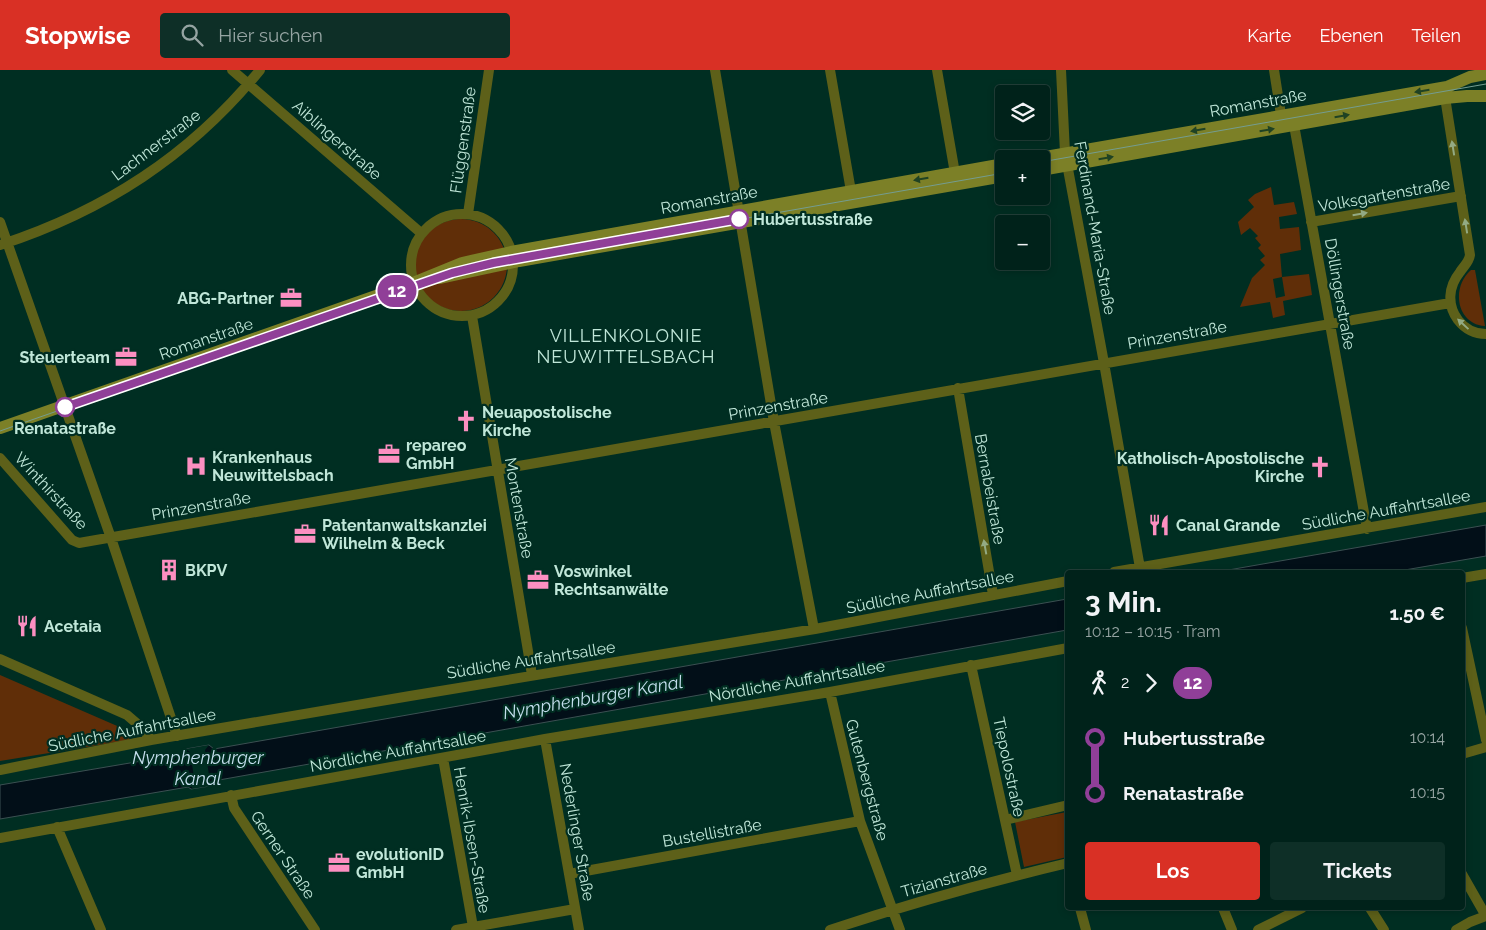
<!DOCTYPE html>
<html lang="de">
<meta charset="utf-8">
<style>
:root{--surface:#00221a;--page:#0e2f27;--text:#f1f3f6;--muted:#95a4a2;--line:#223f39;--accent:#d93025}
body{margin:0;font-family:Raleway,sans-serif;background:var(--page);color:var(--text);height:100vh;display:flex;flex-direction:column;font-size:19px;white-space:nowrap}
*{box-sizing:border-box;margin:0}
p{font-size:16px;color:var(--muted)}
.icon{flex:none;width:28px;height:28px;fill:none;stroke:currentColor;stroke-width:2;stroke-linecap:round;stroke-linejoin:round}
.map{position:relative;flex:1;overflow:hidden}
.drawer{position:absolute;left:1065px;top:500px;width:400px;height:340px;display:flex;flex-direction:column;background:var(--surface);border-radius:5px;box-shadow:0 2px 8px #0003,0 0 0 1px var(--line)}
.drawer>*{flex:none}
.badge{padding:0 10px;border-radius:16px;font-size:18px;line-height:32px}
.buttons{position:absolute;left:995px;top:15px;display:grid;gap:10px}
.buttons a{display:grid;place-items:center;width:55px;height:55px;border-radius:5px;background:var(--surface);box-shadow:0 2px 8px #0003,0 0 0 1px var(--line);font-size:25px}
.map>.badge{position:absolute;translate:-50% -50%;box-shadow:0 0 0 2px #fff}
.legs{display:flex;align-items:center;gap:8px;height:55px;padding:0 20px;font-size:16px}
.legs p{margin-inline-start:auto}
.summary{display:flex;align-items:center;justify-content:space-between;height:85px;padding:0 20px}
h1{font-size:28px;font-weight:700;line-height:38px}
.action{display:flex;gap:10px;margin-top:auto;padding:10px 20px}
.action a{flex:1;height:58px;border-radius:5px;background:var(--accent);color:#fff;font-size:20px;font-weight:700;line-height:58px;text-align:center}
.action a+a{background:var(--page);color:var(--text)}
ul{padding:0 20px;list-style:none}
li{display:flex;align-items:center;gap:18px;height:55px;font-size:19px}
li i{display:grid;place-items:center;width:8px;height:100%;margin:0 6px;background:currentColor}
li i::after{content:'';width:12px;height:12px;margin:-6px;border:4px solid;border-radius:50%;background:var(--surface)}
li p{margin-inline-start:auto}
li:first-child i{background:linear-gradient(#0000 50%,currentColor 0)}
li:last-child i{background:linear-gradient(currentColor 50%,#0000 0)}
header{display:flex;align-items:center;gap:30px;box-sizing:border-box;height:70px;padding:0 25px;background:var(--accent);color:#fff}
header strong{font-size:24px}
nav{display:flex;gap:28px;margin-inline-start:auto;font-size:18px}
.search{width:350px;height:45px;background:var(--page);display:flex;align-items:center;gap:12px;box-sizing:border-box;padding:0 18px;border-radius:5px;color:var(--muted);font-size:19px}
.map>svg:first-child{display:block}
.green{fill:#602e08;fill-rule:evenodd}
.water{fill:#020f18;stroke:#3b5052}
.pier{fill:#002e22}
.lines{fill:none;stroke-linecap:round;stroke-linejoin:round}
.minor{stroke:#5d6019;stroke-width:10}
.secondary{stroke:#7c8027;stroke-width:12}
.tram{stroke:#749d90;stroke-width:1}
.oneway{fill:#1f4223}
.oneway2{fill:#93aa83}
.line-1-casing{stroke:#fff;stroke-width:11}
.line-1{stroke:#903f98;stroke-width:8}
.stop-1-dot{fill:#fff;stroke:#903f98;stroke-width:2.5}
.labels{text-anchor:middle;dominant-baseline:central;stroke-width:4.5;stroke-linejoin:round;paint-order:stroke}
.street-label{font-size:16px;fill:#c0e7d9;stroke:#002e22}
.stop-label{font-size:16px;font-weight:bold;fill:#c0e7d9;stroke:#002e22;text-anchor:start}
.poi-label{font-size:16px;font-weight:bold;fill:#c0e7d9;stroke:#002e22;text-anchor:start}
.neighbourhood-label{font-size:18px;letter-spacing:1px;fill:#c0e7d9;stroke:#002e22}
.water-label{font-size:18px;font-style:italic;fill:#c5dfee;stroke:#002e22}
</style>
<header>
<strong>Stopwise</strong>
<div class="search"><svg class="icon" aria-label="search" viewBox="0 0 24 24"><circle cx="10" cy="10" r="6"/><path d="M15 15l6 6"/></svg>Hier suchen</div>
<nav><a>Karte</a><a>Ebenen</a><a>Teilen</a></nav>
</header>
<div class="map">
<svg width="1486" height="860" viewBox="0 0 1486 860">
<rect width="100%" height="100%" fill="#002e22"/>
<!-- green -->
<path class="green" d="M1271,117L1274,135L1294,132L1297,144L1279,147L1280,159L1299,157L1301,180L1280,184L1282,207L1309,204L1312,225L1283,231L1285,245L1273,248L1270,232L1240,237L1252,208L1265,195L1260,190L1265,186L1258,178L1261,175L1255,168L1258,166L1250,158L1241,165L1238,152L1254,137L1248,130L1255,124ZM1282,207L1285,226L1276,228L1273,209Z
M415 195a46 46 0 1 1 92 0a46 46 0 1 1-92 0Z
M1471,200H1475L1485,256C1456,254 1451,217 1471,200Z
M0,605L131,662L129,670L0,691Z
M1067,742V787L1024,797L1015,752Z"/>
<!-- water -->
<path class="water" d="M1486,455V486L1393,502H1217Z
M1067,529V560L219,710L216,715L191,719L188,717L0,749V715L183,684L186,679L209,675L214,679Z"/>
<!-- pier -->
<path class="pier" d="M209,675L205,680L210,711L216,715L191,719L195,713L190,682L186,679Z"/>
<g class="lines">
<!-- minor -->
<path class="minor" d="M232,0L421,163
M715,0L774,352L814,559
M830,0L852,127
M937,0L956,109
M1061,0L1065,83L1104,293L1140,498
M1274,0L1281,45L1294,55L1367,459
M1444,21L1470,185C1469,192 1464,196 1460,202C1448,217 1447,235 1458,250C1465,259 1474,264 1486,264
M411 195a51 51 0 1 1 102 0a51 51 0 1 1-102 0Z
M468,144L489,0
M0,152L111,468L177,666
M1311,152L1461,126
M0,175C104,141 190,86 260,0
M472,246L532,605
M958,318L993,525
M0,388L72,470L79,473L1450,233
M1114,502L1486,437
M1462,508L1486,504
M1462,558L1486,670
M0,589L127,645L141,657L151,670
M971,595L1017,805
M830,622L860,751L900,860
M545,669L579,860
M1462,684L1486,677
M443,688L473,857
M0,700L151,670L410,626L815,559L1068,511
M231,725L234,738L315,860
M1005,750L1068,735
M57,757L101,860
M0,768L545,669L830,622L1068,578
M569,804L860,751
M1462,804L1486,846
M1080,838L1086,860
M1223,838L1232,860
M1370,838L1384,860
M456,860L575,839
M830,860C908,834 988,812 1068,793
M1258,860L1302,838
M1456,860L1470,852L1486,846"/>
<!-- secondary -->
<path class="secondary" d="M1034,89L1447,17L1470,7L1486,4
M1041,100L1445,28L1467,26H1486
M440,208L519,191L1004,106
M0,358L413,213L462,193L511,182L1004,94"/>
<!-- tram -->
<path class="tram" d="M1041,92L1486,14
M0,361L452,203L513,189L1004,103"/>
</g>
<!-- one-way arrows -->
<defs><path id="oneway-solid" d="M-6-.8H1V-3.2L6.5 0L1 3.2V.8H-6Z" transform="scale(1.25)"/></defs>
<g class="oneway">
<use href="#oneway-solid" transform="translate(1422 21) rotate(171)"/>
<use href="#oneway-solid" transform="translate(1342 46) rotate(-10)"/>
<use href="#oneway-solid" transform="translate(1198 60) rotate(170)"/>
<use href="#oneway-solid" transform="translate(1267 60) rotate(-10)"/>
<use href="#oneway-solid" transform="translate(1106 88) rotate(-10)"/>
<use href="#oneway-solid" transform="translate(921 109) rotate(170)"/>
</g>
<g class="oneway2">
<use href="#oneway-solid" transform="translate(1453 78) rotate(-99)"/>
<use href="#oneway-solid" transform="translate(1360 144) rotate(-10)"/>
<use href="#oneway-solid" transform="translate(1466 156) rotate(-99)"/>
<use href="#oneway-solid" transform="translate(1463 254) rotate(-137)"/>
<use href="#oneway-solid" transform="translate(985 477) rotate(-100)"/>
</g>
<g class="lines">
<!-- line-1 casing -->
<g class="line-1-casing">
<path id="line-1" d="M65,337L452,203L493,193L739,149"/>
</g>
<!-- line-1 -->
<use href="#line-1" class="line-1"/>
</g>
<!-- icons -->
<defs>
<g id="office-bare" transform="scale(1.725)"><path d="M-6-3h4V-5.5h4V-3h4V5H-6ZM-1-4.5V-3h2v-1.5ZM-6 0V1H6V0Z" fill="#fc8fc1" stroke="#002e22" stroke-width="2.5" paint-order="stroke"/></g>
<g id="church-bare" transform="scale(1.725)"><path d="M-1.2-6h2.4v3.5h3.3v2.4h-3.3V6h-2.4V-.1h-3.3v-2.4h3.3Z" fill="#fc8fc1" stroke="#002e22" stroke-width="2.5" paint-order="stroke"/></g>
<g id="hospital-bare" transform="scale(1.725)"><path d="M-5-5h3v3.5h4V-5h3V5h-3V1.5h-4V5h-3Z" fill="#fc8fc1" stroke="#002e22" stroke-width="2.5" paint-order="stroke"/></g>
<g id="restaurant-bare" transform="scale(1.725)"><path d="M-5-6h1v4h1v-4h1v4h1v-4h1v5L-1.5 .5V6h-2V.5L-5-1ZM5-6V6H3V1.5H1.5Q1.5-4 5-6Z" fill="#fc8fc1" stroke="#002e22" stroke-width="2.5" paint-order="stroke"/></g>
<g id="building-bare" transform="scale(1.725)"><path d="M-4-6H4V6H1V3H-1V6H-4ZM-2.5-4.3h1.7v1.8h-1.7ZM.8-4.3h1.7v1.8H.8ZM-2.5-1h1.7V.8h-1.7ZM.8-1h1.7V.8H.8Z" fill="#fc8fc1" stroke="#002e22" stroke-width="2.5" paint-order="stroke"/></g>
</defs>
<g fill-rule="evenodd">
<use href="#office-bare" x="291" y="228"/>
<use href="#office-bare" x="126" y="287"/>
<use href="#church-bare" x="466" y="351"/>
<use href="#office-bare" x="389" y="384"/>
<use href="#hospital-bare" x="196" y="396"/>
<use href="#church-bare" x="1320" y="397"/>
<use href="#restaurant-bare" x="1159" y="455"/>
<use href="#office-bare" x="305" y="464"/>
<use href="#building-bare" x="169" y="500"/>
<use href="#office-bare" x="538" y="510"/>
<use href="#restaurant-bare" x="27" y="556"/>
<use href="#office-bare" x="339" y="793"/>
</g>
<!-- markers -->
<g class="stop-1-dot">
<circle cx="739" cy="149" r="9"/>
<circle cx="65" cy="337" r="9"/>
</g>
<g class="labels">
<!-- street labels -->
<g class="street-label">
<text transform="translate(1258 33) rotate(-10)">Romanstraße</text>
<text transform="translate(337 70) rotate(41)">Aiblingerstraße</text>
<text transform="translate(463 70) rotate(-82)">Flüggenstraße</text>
<text transform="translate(156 75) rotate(-37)">Lachnerstraße</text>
<text transform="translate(1384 125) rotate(-10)">Volksgartenstraße</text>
<text transform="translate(709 130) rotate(-10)">Romanstraße</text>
<text transform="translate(1095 158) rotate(80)">Ferdinand-Maria-Straße</text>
<text transform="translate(1340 224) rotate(80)">Döllingerstraße</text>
<text transform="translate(1177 265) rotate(-10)">Prinzenstraße</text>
<text transform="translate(206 269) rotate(-19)">Romanstraße</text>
<text transform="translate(778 336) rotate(-10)">Prinzenstraße</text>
<text transform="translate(990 419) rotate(80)">Bernabeistraße</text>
<text transform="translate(51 421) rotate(47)">Winthirstraße</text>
<text transform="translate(201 436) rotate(-10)">Prinzenstraße</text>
<text transform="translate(519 438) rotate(80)">Montenstraße</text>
<text transform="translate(1386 440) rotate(-10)">Südliche Auffahrtsallee</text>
<text transform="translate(930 522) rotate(-11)">Südliche Auffahrtsallee</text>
<text transform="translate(531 590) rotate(-9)">Südliche Auffahrtsallee</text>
<text transform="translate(797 611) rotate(-10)">Nördliche Auffahrtsallee</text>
<text transform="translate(132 660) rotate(-11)">Südliche Auffahrtsallee</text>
<text transform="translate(398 681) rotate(-10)">Nördliche Auffahrtsallee</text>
<text transform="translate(1009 697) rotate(78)">Tiepolostraße</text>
<text transform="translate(867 710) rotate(75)">Gutenbergstraße</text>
<text transform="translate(577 762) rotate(80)">Nederlinger Straße</text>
<text transform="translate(712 763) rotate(-10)">Bustellistraße</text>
<text transform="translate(472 770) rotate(80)">Henrik-Ibsen-Straße</text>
<text transform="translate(283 785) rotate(56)">Gerner Straße</text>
<text transform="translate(944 810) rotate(-16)">Tizianstraße</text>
</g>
<!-- stop labels -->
<g class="stop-label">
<text x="753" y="149">Hubertusstraße</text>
<text x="65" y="358" text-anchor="middle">Renatastraße</text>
</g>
<!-- poi labels -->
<g class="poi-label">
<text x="274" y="228" text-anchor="end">ABG-Partner</text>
<text x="110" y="287" text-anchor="end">Steuerteam</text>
<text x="482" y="342">Neuapostolische<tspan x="482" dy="18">Kirche</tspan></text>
<text x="406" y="375">repareo<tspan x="406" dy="18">GmbH</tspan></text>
<text x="212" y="387">Krankenhaus<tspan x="212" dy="18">Neuwittelsbach</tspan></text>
<text x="1304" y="388" text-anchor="end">Katholisch-Apostolische<tspan x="1304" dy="18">Kirche</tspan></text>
<text x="322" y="455">Patentanwaltskanzlei<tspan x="322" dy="18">Wilhelm &amp; Beck</tspan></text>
<text x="1176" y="455">Canal Grande</text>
<text x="185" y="500">BKPV</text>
<text x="554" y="501">Voswinkel<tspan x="554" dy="18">Rechtsanwälte</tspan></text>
<text x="44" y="556">Acetaia</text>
<text x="356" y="784">evolutionID<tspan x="356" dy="18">GmbH</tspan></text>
</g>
<!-- neighbourhood labels -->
<g class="neighbourhood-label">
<text x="626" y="265">VILLENKOLONIE<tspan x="626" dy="21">NEUWITTELSBACH</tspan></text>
</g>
<!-- water labels -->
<g class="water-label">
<text transform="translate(593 627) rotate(-10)">Nymphenburger Kanal</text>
<text x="198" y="687">Nymphenburger<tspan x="198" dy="21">Kanal</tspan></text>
</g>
</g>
</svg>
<div class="buttons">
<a><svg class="icon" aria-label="layers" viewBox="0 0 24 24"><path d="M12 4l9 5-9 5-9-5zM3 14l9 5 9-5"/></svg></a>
<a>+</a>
<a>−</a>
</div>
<b class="badge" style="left:397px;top:221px;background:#903f98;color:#fff">12</b>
<section class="drawer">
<div class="summary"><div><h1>3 Min.</h1><p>10:12 – 10:15 · Tram</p></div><b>1.50 €</b></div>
<div class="legs"><svg class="icon" aria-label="walk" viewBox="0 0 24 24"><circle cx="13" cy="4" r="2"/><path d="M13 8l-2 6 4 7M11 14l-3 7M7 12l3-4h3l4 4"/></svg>2<svg class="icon" aria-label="forward" viewBox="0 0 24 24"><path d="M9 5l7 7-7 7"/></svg><b class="badge" style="background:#903f98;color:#fff">12</b></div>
<ul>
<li><i style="color:#903f98"></i><b>Hubertusstraße</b><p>10:14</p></li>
<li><i style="color:#903f98"></i><b>Renatastraße</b><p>10:15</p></li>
</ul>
<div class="action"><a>Los</a><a>Tickets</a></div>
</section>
</div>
